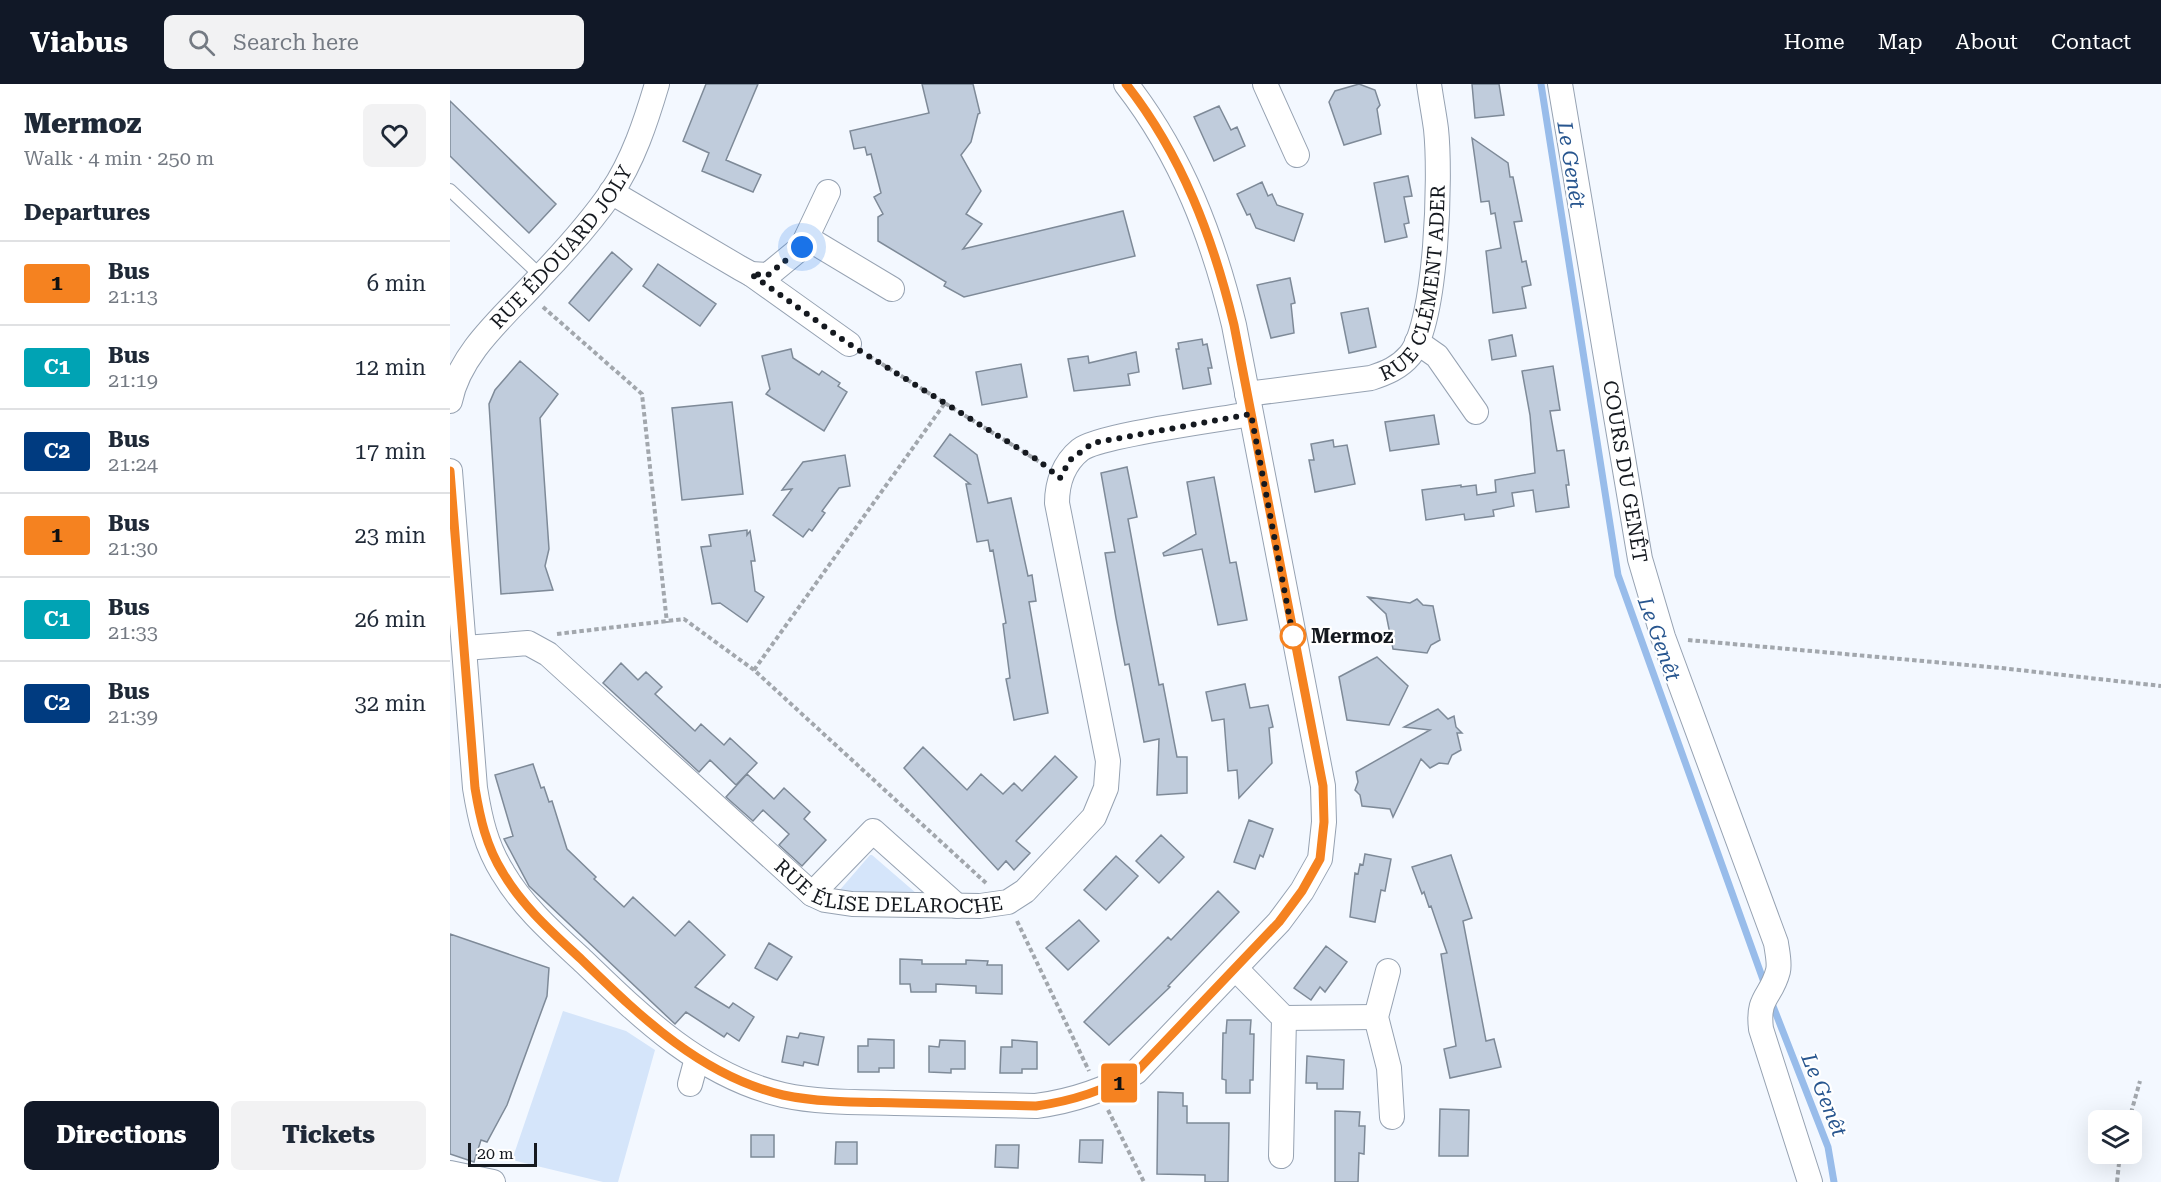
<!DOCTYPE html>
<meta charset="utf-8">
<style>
:root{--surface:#fff;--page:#f2f2f3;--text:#1f2937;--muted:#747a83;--line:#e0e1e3;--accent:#111827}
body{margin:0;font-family:"Roboto Serif",serif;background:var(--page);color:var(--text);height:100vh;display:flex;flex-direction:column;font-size:22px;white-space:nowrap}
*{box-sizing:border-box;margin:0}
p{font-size:20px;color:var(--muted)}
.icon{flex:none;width:33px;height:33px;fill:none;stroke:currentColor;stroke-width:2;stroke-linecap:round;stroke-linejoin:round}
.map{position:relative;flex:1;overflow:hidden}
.drawer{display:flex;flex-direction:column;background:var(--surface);width:450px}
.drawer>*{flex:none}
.badge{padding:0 12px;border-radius:4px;font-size:21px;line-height:39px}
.buttons{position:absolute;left:1638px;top:1026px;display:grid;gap:12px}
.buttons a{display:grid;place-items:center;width:54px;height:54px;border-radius:9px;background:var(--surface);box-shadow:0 6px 24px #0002;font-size:30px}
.scale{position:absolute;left:18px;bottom:15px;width:69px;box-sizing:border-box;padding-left:6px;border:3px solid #15191f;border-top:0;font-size:16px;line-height:21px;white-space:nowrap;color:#15191f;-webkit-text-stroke:4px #fff;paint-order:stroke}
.you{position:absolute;width:30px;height:30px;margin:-15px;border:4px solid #fff;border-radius:50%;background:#1a73e8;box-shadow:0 0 0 9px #1a73e833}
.map>.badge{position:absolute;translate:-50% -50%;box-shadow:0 0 0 3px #fff}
h2{padding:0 24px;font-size:22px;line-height:54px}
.round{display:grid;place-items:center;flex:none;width:63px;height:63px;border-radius:9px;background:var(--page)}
.headline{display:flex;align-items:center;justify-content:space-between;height:102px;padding:0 24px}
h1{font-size:28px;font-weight:800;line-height:45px}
.cta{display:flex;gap:12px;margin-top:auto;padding:12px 24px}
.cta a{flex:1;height:69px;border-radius:9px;background:var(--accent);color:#fff;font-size:24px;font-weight:800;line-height:69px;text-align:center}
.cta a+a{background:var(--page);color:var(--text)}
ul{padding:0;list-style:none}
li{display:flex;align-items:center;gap:18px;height:84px;padding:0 24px;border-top:2px solid var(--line)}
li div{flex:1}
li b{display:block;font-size:22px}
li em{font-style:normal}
li .badge{min-width:66px;font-weight:700;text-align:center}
header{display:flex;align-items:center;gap:36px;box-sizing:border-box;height:84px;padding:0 30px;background:var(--accent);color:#fff}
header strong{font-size:28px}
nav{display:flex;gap:33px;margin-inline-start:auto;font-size:21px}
.search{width:420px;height:54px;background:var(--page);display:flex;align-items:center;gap:15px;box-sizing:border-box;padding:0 21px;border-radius:9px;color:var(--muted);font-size:22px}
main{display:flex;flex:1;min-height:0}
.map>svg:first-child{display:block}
.green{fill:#d5e5fa}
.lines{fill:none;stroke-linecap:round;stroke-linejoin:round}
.stream{stroke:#98bcea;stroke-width:7}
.building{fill:#c0ccdc;stroke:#7e8a98;stroke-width:1.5}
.lane-casing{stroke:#96a2b2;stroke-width:14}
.street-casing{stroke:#96a2b2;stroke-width:26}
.path{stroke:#a2a7ad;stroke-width:4;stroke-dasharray:4.5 3;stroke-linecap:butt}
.lane{stroke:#fff;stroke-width:12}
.street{stroke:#fff;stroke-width:24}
.line-casing{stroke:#fff;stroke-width:14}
.line{stroke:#f58220;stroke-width:9}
.walk{stroke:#15191f;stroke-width:6;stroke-dasharray:0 10.8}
.stop-dot{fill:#fff;stroke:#f58220;stroke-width:3}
.labels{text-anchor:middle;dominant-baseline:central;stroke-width:4.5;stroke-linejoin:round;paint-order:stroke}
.street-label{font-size:20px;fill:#15191f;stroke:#fff}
.stop-label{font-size:20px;font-weight:bold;fill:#15191f;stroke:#fff;text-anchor:start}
.water-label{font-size:21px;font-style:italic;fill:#28568f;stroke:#fff}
</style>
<header>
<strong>Viabus</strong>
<div class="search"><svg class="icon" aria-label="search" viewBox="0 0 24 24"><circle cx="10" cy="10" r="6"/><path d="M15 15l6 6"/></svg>Search here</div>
<nav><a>Home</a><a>Map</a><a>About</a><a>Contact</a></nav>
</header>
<main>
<section class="drawer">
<div class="headline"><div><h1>Mermoz</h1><p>Walk · 4 min · 250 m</p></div><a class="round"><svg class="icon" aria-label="heart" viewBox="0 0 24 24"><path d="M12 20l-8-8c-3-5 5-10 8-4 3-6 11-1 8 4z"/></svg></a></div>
<h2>Departures</h2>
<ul>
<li><span class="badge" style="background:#f58220;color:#111">1</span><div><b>Bus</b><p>21:13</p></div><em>6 min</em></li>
<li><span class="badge" style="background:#00a3b4;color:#fff">C1</span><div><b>Bus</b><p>21:19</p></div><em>12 min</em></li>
<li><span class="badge" style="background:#003b80;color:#fff">C2</span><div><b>Bus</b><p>21:24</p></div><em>17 min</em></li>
<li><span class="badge" style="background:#f58220;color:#111">1</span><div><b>Bus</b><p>21:30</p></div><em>23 min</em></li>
<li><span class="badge" style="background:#00a3b4;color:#fff">C1</span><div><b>Bus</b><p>21:33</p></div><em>26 min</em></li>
<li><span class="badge" style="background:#003b80;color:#fff">C2</span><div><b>Bus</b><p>21:39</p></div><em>32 min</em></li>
</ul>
<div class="cta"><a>Directions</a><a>Tickets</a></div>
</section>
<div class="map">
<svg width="1711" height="1098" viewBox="0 0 1711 1098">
<rect width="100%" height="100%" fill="#f3f8ff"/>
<!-- green -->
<path class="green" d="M420,771H422L466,809L388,808Z
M113,927L176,947L205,966L168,1098H153L62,1076Z"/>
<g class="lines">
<!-- stream -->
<path class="stream" d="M1091,0L1168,491L1315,901
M1321,917L1378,1063L1384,1098"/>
</g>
<!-- building -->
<path class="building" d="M256,0H308L276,76L311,91L303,108L252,87L259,69L233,57Z
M472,0H523L530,29L528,30L521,58L511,71L531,107L516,130L532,140L513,165L673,127L685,172L514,213L494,202L496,198L428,157V133L433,130L424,113L431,109L421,70L417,71L415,63L404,65L400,47L479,29Z
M909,0L925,6L930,21L927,25L931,50L894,61L879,18L885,7Z
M1022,0H1049L1054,31L1025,34Z
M0,17L106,120L79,149L0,72Z
M769,22L781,46L787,43L795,62L764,77L744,33Z
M1022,54L1058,79L1060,93H1063L1072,137L1064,138L1072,178L1076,177L1081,201L1072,203L1076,224L1043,229L1036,167L1051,164L1045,129L1041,130L1039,117L1031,118Z
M958,92L962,112L954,113L959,139L954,140L957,153L935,158L924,99Z
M812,98L818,112L822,110L827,121L853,130L844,157L806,144L800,130L797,131L787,110Z
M162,168L182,185L139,237L119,219Z
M208,180L266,220L250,242L193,202Z
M840,194L845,219L841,220L844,249L821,254L807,201Z
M918,224L926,263L899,269L891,229Z
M1062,251L1066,272L1042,276L1039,256Z
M752,255L753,261L757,260L762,284H758L761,300L733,305L726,265H729L728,259Z
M341,265L343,274L369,291L372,287L390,299L388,302L397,308L374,347L316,310L320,305L312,272Z
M686,268L689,288L678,290L680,301L624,307L618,275L638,272L639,279Z
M70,277L108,310L90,334L99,465L95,482L103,506L51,510L39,320L45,306Z
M571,280L577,313L532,321L526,288Z
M1103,282L1110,326L1100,327L1107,367L1114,366L1119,401H1116L1119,423L1086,428L1083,406L1062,409L1064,422L1043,426L1044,432L1015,436L1014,430L976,436L972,406L1011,401V403L1026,401L1027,411L1046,408L1045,396L1085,389L1080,331L1072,287Z
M282,318L293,410L232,416L222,324Z
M984,331L989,360L940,367L935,338Z
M500,350L527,371L538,419L561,414L578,492L582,491L586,517L579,518L598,629L564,636L556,595L560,594L553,540L556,539L543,466L540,467L538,456L527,458L516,400H520L484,372Z
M883,356L884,363L897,361L905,400L865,408L859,376H864L861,360Z
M395,371L400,402L389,404L372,427L375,429L362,447L359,445L353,453L323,431L342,405L332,406L353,378Z
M677,383L687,433L678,435L693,517L709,601L713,600L727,673H737V709L707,711L709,655L694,658L679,580L675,581L666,534L655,469L665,468L651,389Z
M764,393L780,479L786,478L797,536L768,541L752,465L714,472L713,469L746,450L737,398Z
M297,446V451L300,447L305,477H301L305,507L314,513L297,538L270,519L262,520L251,463L261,462L259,451Z
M918,513L960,519L967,515L973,521L983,522L990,556L981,561L977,569L943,565L936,530Z
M927,573L958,602L939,641L897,636L889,593Z
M171,579L188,596L196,588L212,603L205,610L245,647L251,640L274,661L280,654L307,679L286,701L260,676L249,688L153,599Z
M795,600L800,624L818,621L823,643L819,644L822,679L789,714L787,686L778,687L774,635L762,637L756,608Z
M988,625L998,635L1004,632L1006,643L1012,649H1007L1011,666L1002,671L998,680L989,679L980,684L971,675L943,733L940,725L912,722L910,711L905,706L908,698L906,688L980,646L954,643Z
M473,663L517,706L531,690L553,710L564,699L572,707L605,672L627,693L566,757L580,769L564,786L556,777L548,786L454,684Z
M83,680L91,704L94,703L99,718L102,717L117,765L146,793L144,795L174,823L183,813L225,852L239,837L275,871L245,903L279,924L283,919L304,933L289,957L277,949L274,953L236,928L225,940L79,802L54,755L63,752L45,691Z
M297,690L324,715L334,704L360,728L354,735L376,756L352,782L329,761L339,750L313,726L303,737L276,713Z
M799,736L823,745L813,773L810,771L805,785L784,778Z
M711,751L734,773L709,799L686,777Z
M915,770L941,775L935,807L931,806L925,838L900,833L905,789L908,790L910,780L913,781Z
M1001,771L1022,834L1013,837L1036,957L1044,955L1051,983L1000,994L994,965L1006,962L991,870L997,869L981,822L979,823L974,808L972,810L962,783Z
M666,772L688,792L656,826L634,806Z
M768,807L789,828L718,902L720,903L659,961L634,938L718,853L721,856Z
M629,836L649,857L618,886L596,864Z
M0,850L99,884L97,912L57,1021L37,1058L31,1056L24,1078L0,1070Z
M319,859L342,873L327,896L305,884Z
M876,862L897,878L875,908L870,903L861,916L844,904Z
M450,875L472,876V880H516V876L538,877L537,881H552V910L526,909V902L486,900V908H461L460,900H450Z
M777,936H801L800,950H804L803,996H800V1009H776V996L772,995L773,949H776Z
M350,949L374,953L368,981L354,978L353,982L332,978L337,952L348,954Z
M418,955L444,956V984H429V988H408V962H418Z
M490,956L515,957V985H501V989L479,988V962L489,963Z
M562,956L587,958V985H572V989H550L551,963H562Z
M857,972L894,976L893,1005H867V999H856Z
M708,1008L733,1009V1022H737V1039H779L778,1098H755V1091L707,1090Z
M990,1025L1019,1026L1018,1072H989Z
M885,1027L910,1028L909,1042H915L914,1070L909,1069L908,1098H885Z
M301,1051H324V1073H301Z
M630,1056H653L652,1079L629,1078Z
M386,1058H407V1080H385Z
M546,1061H569L568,1084L545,1083Z"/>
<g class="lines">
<!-- lane casing -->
<g class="lane-casing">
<path id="lane" d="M0,106L91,192"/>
</g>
<!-- street casing -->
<g class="street-casing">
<g id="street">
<path d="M815,0L847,71"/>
<path id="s1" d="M1110,0L1190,475L1213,553L1326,859C1327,867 1330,879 1328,887C1321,914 1307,912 1311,945L1360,1098"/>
<path d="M161,108L290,184L301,190L318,191L352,163L378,108"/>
<path d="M357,154L442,205"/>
<path d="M301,190L399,260"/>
<path d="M967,258L987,272L1026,328"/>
<path id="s2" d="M797,310L921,294C936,289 949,284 960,271C987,238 991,91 986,45C984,30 981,15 979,0"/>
<path id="s3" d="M0,317C10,267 57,230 90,193C115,167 140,139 161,109C183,77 196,37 207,0"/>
<path d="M0,387L25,704C30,735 36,762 53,789C73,823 103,849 132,876C190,932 251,992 333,1011C370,1019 408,1018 445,1019C492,1020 539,1021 586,1022C623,1017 654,1007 686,988L829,838L852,807L870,775L874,738L873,702L784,241C763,154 732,72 676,0"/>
<path id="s4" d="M15,564L78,559L98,570L362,810L375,816L402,820L530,822L558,818L575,807L644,733L656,704L658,677L607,419C607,399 614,379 630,366C649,351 769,336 800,330"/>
<path d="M362,810L423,747L507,822"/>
<path d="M786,885L834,934L831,1072"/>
<path d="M938,887L926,933L939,984L942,1033"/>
<path d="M834,934L926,933"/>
<path d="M240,1000L247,974"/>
<path d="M0,1089L43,1098"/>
</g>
</g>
<!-- path -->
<path class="path" d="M93,223L192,310L217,539
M419,272L593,380
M107,550L234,535L304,586L536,799
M1238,556L1551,584L1711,602
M304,586L495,319
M567,837L639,987
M658,1026L694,1098
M1679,1036L1690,997
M1667,1098L1670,1070"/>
<!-- lane -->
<use href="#lane" class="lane"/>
<!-- street -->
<use href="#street" class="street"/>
</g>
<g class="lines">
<!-- line casing -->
<g class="line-casing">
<path id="line" d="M0,387L25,704C30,734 36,762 53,789C73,823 103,849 132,876C190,932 251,992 333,1011C371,1019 411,1018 450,1019C495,1020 541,1021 586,1022C623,1017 654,1007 686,988L829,838L852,807L870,775L874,738L873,702L784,241C763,154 732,71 676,0"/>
</g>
<!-- line -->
<use href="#line" class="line"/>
<!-- walk -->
<path class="walk" d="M352,163L318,191L301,190L399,260L589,377L610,394L620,376L643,359L801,330L843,552"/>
</g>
<!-- markers -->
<circle class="stop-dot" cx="843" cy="552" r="12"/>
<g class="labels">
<!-- street labels -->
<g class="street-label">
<text stroke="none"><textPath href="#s3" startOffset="192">RUE ÉDOUARD JOLY</textPath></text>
<text stroke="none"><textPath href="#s2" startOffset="240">RUE CLÉMENT ADER</textPath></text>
<text stroke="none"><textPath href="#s1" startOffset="393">COURS DU GENÊT</textPath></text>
<text stroke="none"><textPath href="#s4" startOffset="516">RUE ÉLISE DELAROCHE</textPath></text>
</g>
<!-- stop labels -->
<g class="stop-label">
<text x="861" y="552">Mermoz</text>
</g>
<!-- water labels -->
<g class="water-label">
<text transform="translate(1121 81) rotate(81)">Le Genêt</text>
<text transform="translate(1209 555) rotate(70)">Le Genêt</text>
<text transform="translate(1374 1011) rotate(68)">Le Genêt</text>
</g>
</g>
</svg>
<div class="buttons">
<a><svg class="icon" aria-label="layers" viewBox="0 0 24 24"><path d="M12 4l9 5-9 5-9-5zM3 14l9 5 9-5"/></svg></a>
</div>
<div class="scale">20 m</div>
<div class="you" style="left:352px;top:163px"></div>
<b class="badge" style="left:669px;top:999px;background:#f58220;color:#111">1</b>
</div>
</main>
